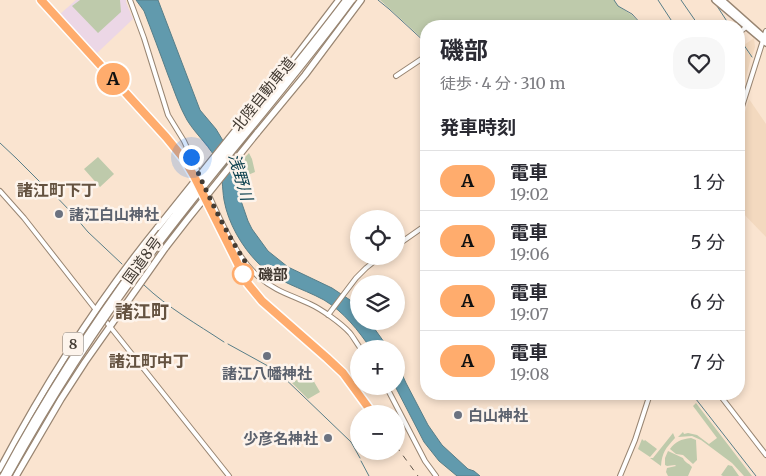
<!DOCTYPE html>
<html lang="ja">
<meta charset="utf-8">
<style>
:root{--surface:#fff;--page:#f7f7f7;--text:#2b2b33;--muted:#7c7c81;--line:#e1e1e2}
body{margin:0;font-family:Merriweather,"Noto Sans JP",serif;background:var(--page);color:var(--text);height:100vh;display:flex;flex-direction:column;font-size:19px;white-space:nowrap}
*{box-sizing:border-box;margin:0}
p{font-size:16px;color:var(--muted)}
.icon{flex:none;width:28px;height:28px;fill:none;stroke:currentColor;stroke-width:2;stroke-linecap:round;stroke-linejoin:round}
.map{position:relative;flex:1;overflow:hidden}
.side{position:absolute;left:420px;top:20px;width:325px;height:380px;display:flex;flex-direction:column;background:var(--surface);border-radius:20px;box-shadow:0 2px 8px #0003}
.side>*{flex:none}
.badge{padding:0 10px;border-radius:16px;font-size:18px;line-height:32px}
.tools{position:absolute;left:350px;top:210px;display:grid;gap:10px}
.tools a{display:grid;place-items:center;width:55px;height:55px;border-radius:50%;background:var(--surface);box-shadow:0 2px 8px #0003;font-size:25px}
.you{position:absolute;width:25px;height:25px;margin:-12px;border:4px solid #fff;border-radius:50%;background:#1a73e8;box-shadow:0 0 0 8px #1a73e833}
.map>.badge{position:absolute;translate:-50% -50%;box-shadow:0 0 0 2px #fff}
h2{padding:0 20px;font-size:19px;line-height:45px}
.round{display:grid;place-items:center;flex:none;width:52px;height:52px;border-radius:20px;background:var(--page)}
.headline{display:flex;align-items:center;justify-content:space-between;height:85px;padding:0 20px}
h1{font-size:24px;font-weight:700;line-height:38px}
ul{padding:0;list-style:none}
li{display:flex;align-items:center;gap:15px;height:60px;padding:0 20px;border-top:1px solid var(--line)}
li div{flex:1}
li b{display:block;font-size:19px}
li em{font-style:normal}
li .badge{min-width:55px;font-weight:700;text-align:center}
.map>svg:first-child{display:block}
.built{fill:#f3d9bf}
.education{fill:#ecd7e6}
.green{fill:#becaab}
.water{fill:#619aad;stroke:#587e88}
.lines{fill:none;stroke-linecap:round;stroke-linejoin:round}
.stream{stroke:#587e88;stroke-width:1}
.minor-casing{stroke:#988572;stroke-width:6}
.major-casing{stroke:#988572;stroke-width:8}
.highway-casing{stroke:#988572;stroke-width:8}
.minor{stroke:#fff;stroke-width:4}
.major{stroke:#fff;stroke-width:5}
.highway{stroke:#fff;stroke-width:5.5}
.rail{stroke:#5c5248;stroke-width:1;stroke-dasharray:6 6;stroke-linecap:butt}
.highway-bridge-casing{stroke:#988572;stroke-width:8;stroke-linecap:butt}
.highway-bridge{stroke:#fff;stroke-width:5.5}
.line-casing{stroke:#fff;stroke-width:11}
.line{stroke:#ffac6d;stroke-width:8}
.walk{stroke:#433b33;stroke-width:5;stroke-dasharray:0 9}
.worship-dot{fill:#6b7280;stroke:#fdf4ec;stroke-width:2}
.stop-dot{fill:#fff;stroke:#ffac6d;stroke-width:2.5}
.labels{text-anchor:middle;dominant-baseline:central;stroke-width:5;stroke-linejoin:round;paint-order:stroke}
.shield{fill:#fdf4ec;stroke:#7b726a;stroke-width:1}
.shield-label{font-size:14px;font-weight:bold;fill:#433b33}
.street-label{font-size:15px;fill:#433b33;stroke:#fdf4ec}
.worship-label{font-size:15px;font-weight:bold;fill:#5b616d;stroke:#fdf4ec;text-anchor:start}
.stop-label{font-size:15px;font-weight:bold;fill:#433b33;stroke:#fdf4ec;text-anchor:start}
.water-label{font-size:16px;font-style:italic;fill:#0c404e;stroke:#fdf4ec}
.neighbourhood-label{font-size:16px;font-weight:bold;fill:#645240;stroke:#fdf4ec}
.quarter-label{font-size:18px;font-weight:bold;fill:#645240;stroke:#fdf4ec}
</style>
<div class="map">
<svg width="766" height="476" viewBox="0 0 766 476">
<rect width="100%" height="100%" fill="#fae4d0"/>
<!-- built -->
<path class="built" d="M39,0H42L69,28L91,49L94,52L92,54L94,57L96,55L105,68L167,136L185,158L196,175L250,283L261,298L340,368L354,385L374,414H371L341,373L262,303L256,295L253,296L204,197L184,161L170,142L93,60Z
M754,38L755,47L752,57H751L745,83H742L739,78V54L746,49L750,56L751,55L744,45Z
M749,99L766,124V237L739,209V131Z"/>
<!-- education -->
<path class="education" d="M76,0H126V2L133,19L97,53L59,15Z"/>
<!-- green -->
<path class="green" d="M80,0H120L121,12L98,33L72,6Z
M380,0H614L618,6L632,15L643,26H426V42Z
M249,153L252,159L255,172L248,175L244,158Z
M98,157L114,174L100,187L84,169Z
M308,373H309L320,392L308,399L292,383Z
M696,403L752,476H744L732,463L701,440L692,436L678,437L683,432L684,434L688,433L697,435L709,444L717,438L693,406Z
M673,433L675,438C666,448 662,452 661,466L650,458H653Z
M691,438L696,440L697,460L693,464L683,455L676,454L670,449C675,442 681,439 691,438Z
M642,439L644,441L645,440L657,449L650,457L638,449Z
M668,451L683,458C685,463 689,463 692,467L688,476H668L666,472L667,468L676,466L675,465L667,466L665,465V458Z
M728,465L732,466L739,476H723L721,475Z"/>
<!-- water -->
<path class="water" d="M136,0H158L200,110L216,129L231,154L237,175L239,195L248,221L252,229L268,251L288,267L332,288L350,300L359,308V321H369L389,349H371C358,330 344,312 324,300C300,287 278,283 258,263C242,247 228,223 224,200C222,188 223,175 218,163C211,147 196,135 187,120C179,106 174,90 168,75C160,53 152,32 144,11Z
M396,361L406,383L428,425L442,445L468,469L474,471L480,476H457L439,461L424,442L395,386H396Z"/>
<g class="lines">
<!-- stream -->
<path class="stream" d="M378,0L389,9L426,43
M614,0L618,6L632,14L643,26
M658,0L675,26
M681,0L699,26
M717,6L730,26
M739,38L752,57
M144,115C163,135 182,154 194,179
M0,143L16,158L40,182L47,187L71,212L88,232L122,264
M205,200L237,264
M144,285C168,308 197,324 224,342
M228,344L277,371L351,442L360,458
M692,394L756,476
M361,461L369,476"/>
<!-- minor casing -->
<g class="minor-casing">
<path id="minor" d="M130,0L144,38L168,115L184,141L200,176
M739,33L746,27
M396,76L426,56
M739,116L766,31
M204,185C218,213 234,256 259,277C275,291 291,295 310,304C321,309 341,323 350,333C354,338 357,344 361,349
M0,191L24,218L96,310
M396,246L426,225
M328,315L356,278L366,268L381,256
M104,319L229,476
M386,386L425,461L436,476
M719,394L766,455
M620,476L635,440L650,394"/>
</g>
<!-- major casing -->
<g class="major-casing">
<path id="major" d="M715,0L766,43
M722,0L766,39"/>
</g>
<!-- highway casing -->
<g class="highway-casing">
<path id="highway" d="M243,121L265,97L339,0
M257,133L305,75L361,0
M0,469C45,384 97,302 158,227
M16,476L61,399L85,362L166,247"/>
</g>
<!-- minor -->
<use href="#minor" class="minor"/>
<!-- major -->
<use href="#major" class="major"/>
<!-- highway -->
<use href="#highway" class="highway"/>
<!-- rail -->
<path class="rail" d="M41,0L166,137L184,159L194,176L248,284L258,297L341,371L373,414
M396,446L418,476"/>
<!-- highway-bridge casing -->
<g class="highway-bridge-casing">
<path id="highway-bridge" d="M158,227L243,121
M166,247L187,220L257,133
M3,476C44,400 90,328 141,259C207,170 280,88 346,0
M8,476C49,401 94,330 145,262C211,172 286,90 352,0"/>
</g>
<!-- highway-bridge -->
<use href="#highway-bridge" class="highway-bridge"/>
</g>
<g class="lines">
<!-- line casing -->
<g class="line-casing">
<path id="line" d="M41,0L166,137L184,159L194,176L248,284L262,301L327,358L343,373L373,414"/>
</g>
<!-- line -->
<use href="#line" class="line"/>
<!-- walk -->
<path class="walk" d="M191,157C208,195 225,232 248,266L243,274"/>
</g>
<!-- markers -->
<g class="worship-dot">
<circle cx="59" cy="214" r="5"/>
<circle cx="267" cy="356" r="5"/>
<circle cx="458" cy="415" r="5"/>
<circle cx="328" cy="438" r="5"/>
</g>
<circle class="stop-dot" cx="243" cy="274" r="10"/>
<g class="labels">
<!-- shield labels -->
<rect class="shield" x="63" y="332.5" width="20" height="23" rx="4"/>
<g class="shield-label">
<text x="73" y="344">8</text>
</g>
<!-- street labels -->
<g class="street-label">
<text transform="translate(263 94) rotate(-51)">北陸自動車道</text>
<text transform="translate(142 260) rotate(-54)">国道8号</text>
</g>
<!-- worship labels -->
<g class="worship-label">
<text x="69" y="214">諸江白山神社</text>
<text x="267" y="373" text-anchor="middle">諸江八幡神社</text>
<text x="468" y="415">白山神社</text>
<text x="318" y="438" text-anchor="end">少彦名神社</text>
</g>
<!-- stop labels -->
<g class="stop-label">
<text x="258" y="274">磯部</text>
</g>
<!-- water labels -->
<g class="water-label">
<text transform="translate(241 177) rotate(74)">浅野川</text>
</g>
<!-- neighbourhood labels -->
<g class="neighbourhood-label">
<text x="57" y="190">諸江町下丁</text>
<text x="149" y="361">諸江町中丁</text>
</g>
<!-- quarter labels -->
<g class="quarter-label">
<text x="142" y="311">諸江町</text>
</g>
</g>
</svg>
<div class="tools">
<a><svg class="icon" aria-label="locate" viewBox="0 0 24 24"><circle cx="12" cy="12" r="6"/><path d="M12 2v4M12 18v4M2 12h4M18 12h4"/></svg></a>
<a><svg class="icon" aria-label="layers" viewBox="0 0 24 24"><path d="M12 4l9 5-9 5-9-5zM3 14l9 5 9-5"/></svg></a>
<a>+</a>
<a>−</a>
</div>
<div class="you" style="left:191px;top:157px"></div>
<b class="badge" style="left:113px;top:79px;background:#ffac6d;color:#111">A</b>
<section class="side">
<div class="headline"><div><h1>磯部</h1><p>徒歩 · 4 分 · 310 m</p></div><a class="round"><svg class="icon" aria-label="heart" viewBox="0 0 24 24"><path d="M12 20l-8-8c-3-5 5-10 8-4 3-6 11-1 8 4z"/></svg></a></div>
<h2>発車時刻</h2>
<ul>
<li><span class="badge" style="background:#ffac6d;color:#111">A</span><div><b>電車</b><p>19:02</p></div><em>1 分</em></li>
<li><span class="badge" style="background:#ffac6d;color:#111">A</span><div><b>電車</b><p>19:06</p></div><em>5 分</em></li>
<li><span class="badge" style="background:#ffac6d;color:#111">A</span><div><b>電車</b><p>19:07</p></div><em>6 分</em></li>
<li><span class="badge" style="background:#ffac6d;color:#111">A</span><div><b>電車</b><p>19:08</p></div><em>7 分</em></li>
</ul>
</section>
</div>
